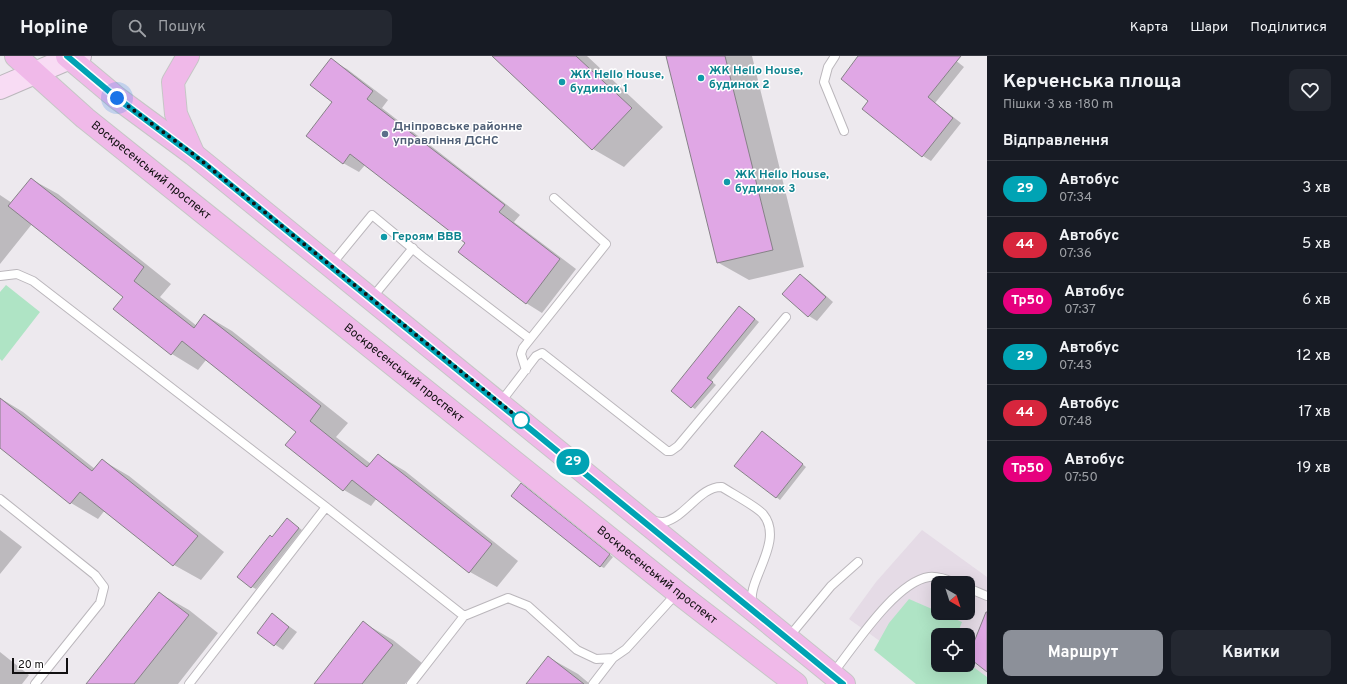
<!DOCTYPE html>
<html lang="uk">
<meta charset="utf-8">
<style>
:root{--surface:#171b24;--page:#242831;--text:#f1f3f6;--muted:#9ea1a6;--line:#363941;--accent:#8c9099}
body{margin:0;font-family:Overpass,sans-serif;background:var(--page);color:var(--text);height:100vh;display:flex;flex-direction:column;font-size:15px;white-space:nowrap}
*{box-sizing:border-box;margin:0}
p{font-size:13px;color:var(--muted)}
.icon{flex:none;width:22px;height:22px;fill:none;stroke:currentColor;stroke-width:2;stroke-linecap:round;stroke-linejoin:round}
.map{position:relative;flex:1;overflow:hidden}
.sheet{display:flex;flex-direction:column;background:var(--surface);width:360px}
.sheet>*{flex:none}
.badge{padding:0 8px;border-radius:13px;font-size:14px;line-height:26px}
.needle{width:26px;rotate:141deg}
.tools{position:absolute;left:931px;top:520px;display:grid;gap:8px}
.tools a{display:grid;place-items:center;width:44px;height:44px;border-radius:8px;background:var(--surface);box-shadow:0 4px 16px #0002;font-size:20px}
.scale{position:absolute;left:12px;bottom:10px;width:56px;box-sizing:border-box;padding-left:4px;border:2px solid #111011;border-top:0;font-size:11px;line-height:14px;white-space:nowrap;color:#111011;-webkit-text-stroke:3px #fff;paint-order:stroke}
.you{position:absolute;width:20px;height:20px;margin:-10px;border:3px solid #fff;border-radius:50%;background:#1a73e8;box-shadow:0 0 0 6px #1a73e833}
.map>.badge{position:absolute;translate:-50% -50%;box-shadow:0 0 0 2px #fff}
h2{padding:0 16px;font-size:15px;line-height:36px}
.round{display:grid;place-items:center;flex:none;width:42px;height:42px;border-radius:8px;background:var(--page)}
.headline{display:flex;align-items:center;justify-content:space-between;height:68px;padding:0 16px}
h1{font-size:19px;font-weight:700;line-height:30px}
.action{display:flex;gap:8px;margin-top:auto;padding:8px 16px}
.action a{flex:1;height:46px;border-radius:8px;background:var(--accent);color:#fff;font-size:16px;font-weight:700;line-height:46px;text-align:center}
.action a+a{background:var(--page);color:var(--text)}
ul{padding:0;list-style:none}
li{display:flex;align-items:center;gap:12px;height:56px;padding:0 16px;border-top:1px solid var(--line)}
li div{flex:1}
li b{display:block;font-size:15px}
li em{font-style:normal}
li .badge{min-width:44px;font-weight:700;text-align:center}
header{display:flex;align-items:center;gap:24px;box-sizing:border-box;height:56px;padding:0 20px;background:var(--surface);border-bottom:1px solid var(--line)}
header strong{font-size:19px}
nav{display:flex;gap:22px;margin-inline-start:auto;font-size:14px}
.search{width:280px;height:36px;background:var(--page);display:flex;align-items:center;gap:10px;box-sizing:border-box;padding:0 14px;border-radius:8px;color:var(--muted);font-size:15px}
main{display:flex;flex:1;min-height:0}
.map>svg:first-child{display:block}
.built{fill:#e5dbe6;fill-rule:evenodd}
.green{fill:#afe4c5}
.shadow{fill:#0003}
.building{fill:#e0a7e5;stroke:#868287}
.lines{fill:none;stroke-linecap:round;stroke-linejoin:round}
.lane-casing{stroke:#bbb7bc;stroke-width:10}
.secondary-casing{stroke:#bbb7bc;stroke-width:24}
.primary-casing{stroke:#c6c6c6;stroke-width:24}
.lane{stroke:#fff;stroke-width:8}
.secondary{stroke:#f8dcf4;stroke-width:22}
.primary{stroke:#f0b9e9;stroke-width:22}
.line-casing{stroke:#fff;stroke-width:9}
.line{stroke:#00a3b4;stroke-width:6}
.walk{stroke:#111011;stroke-width:4;stroke-dasharray:0 7.2}
.culture-dot{fill:#0f9aa8;stroke:#fff;stroke-width:1.5}
.service-dot{fill:#5c6f8a;stroke:#fff;stroke-width:1.5}
.stop-dot{fill:#fff;stroke:#00a3b4;stroke-width:2}
.labels{text-anchor:middle;dominant-baseline:central;stroke-width:3;stroke-linejoin:round;paint-order:stroke}
.culture-label{font-size:12px;font-weight:bold;fill:#0d838f;stroke:#fff;text-anchor:start}
.service-label{font-size:12px;font-weight:bold;fill:#4e5e75;stroke:#fff;text-anchor:start}
.street-label{font-size:12px;fill:#111011;stroke:#fff}
</style>
<header>
<strong>Hopline</strong>
<div class="search"><svg class="icon" aria-label="search" viewBox="0 0 24 24"><circle cx="10" cy="10" r="6"/><path d="M15 15l6 6"/></svg>Пошук</div>
<nav><a>Карта</a><a>Шари</a><a>Поділитися</a></nav>
</header>
<main>
<div class="map">
<svg width="987" height="628" viewBox="0 0 987 628">
<rect width="100%" height="100%" fill="#ede9ee"/>
<!-- built -->
<path class="built" d="M922,474L987,521V628H940L849,563L876,526ZM938,527H968V557H938ZM938,579H968V609H938Z"/>
<!-- green -->
<path class="green" d="M6,229L40,256L2,305L0,303V236Z
M909,543L962,566L957,579H938V609H968V607L987,621V628H916L874,594L889,567Z"/>
<!-- shadow -->
<path class="shadow" d="M493,0H587L663,71L624,111L593,93Z
M667,0H752L804,211L749,224L717,206Z
M860,0H950L964,11L935,47L961,67L931,105L923,100L870,44Z
M331,4L347,13L388,44L382,52L520,159L514,166L576,213L542,257L526,247L466,187L365,109L359,116L343,107L334,46Z
M31,123L58,138L171,228L160,241L197,270L205,259L232,275L348,367L336,381L371,408L378,399L405,415L518,505L497,531L470,516L377,442L371,450L344,434L287,389L298,376L206,304L198,314L172,298L124,241L32,168L0,208V139L12,147Z
M800,219L808,224L833,246L817,265L809,260Z
M740,251L759,266L711,325L716,329L695,353L692,351Z
M0,342L23,356L95,413L102,404L129,420L224,496L201,524L174,509L105,454L98,463L71,447L0,391Z
M766,379L806,411L780,444L736,410Z
M525,431L613,501L604,512L600,510Z
M291,466L302,474L256,533L252,531L273,482Z
M0,474L22,491L0,518Z
M159,537L189,554L218,577L178,628H87Z
M272,558L297,576L283,594L258,577Z
M364,567L393,584L422,607L405,628H315Z
M0,596L29,619L22,628H0Z
M548,601L578,618L590,628H527Z"/>
<!-- building -->
<path class="building" d="M492,0H576L632,52L592,94Z
M666,0H725L773,194L717,207Z
M858,0H961L928,41L953,62L922,101L862,53L868,45L841,23Z
M331,2L373,35L367,43L505,149L499,156L560,203L526,248L458,196L465,187L350,98L343,108L306,80L332,46L310,29Z
M31,122L144,211L134,225L194,272L204,258L321,350L310,365L367,411L378,398L492,488L469,517L352,424L343,435L285,389L296,376L182,285L171,299L113,253L123,241L8,150Z
M800,218L826,241L808,261L782,238Z
M739,250L755,263L707,322L713,326L691,352L671,335Z
M0,342L92,415L102,403L198,480L173,510L80,436L70,448L0,392Z
M762,375L803,408L776,442L734,410Z
M521,427L610,498L600,511L511,440Z
M287,462L299,472L251,532L237,521L270,479L272,481Z
M159,536L189,559L134,628H86Z
M986,556H987V616L968,601Z
M272,557L289,571L274,590L257,577Z
M363,565L393,589L369,619L362,628H314Z
M548,600L584,628H526Z"/>
<g class="lines">
<!-- lane casing -->
<g class="lane-casing">
<path id="lane" d="M835,0L828,11L824,26L844,75
M331,209L372,159L424,202L530,283
M0,220L17,218L33,225L326,451L464,560
M371,243L413,192
M526,314L521,298L523,292L606,188L554,142
M500,347L536,300L542,297L667,395H671L678,390L786,261
M0,443L95,519L104,531L100,547L35,628
M652,465C655,465 660,466 664,466C686,461 700,430 722,431C731,437 756,450 763,458C786,486 744,527 753,549
M968,532L987,540
M788,582L831,530L858,506
M833,617C854,591 895,526 929,521C938,520 946,523 955,527
M189,628L326,451
M411,628L464,560L508,542L528,550L577,594L596,603L613,602
M593,628L613,602L626,593L676,538"/>
</g>
<!-- secondary casing -->
<g class="secondary-casing">
<path id="secondary" d="M0,32L70,2L80,0"/>
</g>
<!-- primary casing -->
<g class="primary-casing">
<g id="primary">
<path id="s1" d="M16,0L85,62L678,537L796,628"/>
<path d="M67,0L117,42L193,98L844,628"/>
<path d="M188,0L173,26L176,58L193,97"/>
</g>
</g>
<!-- lane -->
<use href="#lane" class="lane"/>
<!-- secondary -->
<use href="#secondary" class="secondary"/>
<!-- primary -->
<use href="#primary" class="primary"/>
</g>
<g class="lines">
<!-- line casing -->
<g class="line-casing">
<path id="line" d="M67,0L117,42L205,108L843,628"/>
</g>
<!-- line -->
<use href="#line" class="line"/>
<!-- walk -->
<path class="walk" d="M117,42L193,98L521,364"/>
</g>
<!-- markers -->
<g class="culture-dot">
<circle cx="701" cy="22" r="4"/>
<circle cx="562" cy="26" r="4"/>
<circle cx="727" cy="126" r="4"/>
<circle cx="384" cy="181" r="4"/>
</g>
<circle class="service-dot" cx="385" cy="78" r="4"/>
<circle class="stop-dot" cx="521" cy="364" r="8"/>
<g class="labels">
<!-- culture labels -->
<g class="culture-label">
<text x="709" y="15">ЖК Hello House,<tspan x="709" dy="14">будинок 2</tspan></text>
<text x="570" y="19">ЖК Hello House,<tspan x="570" dy="14">будинок 1</tspan></text>
<text x="735" y="119">ЖК Hello House,<tspan x="735" dy="14">будинок 3</tspan></text>
<text x="392" y="181">Героям ВВВ</text>
</g>
<!-- service labels -->
<g class="service-label">
<text x="393" y="71">Дніпровське районне<tspan x="393" dy="14">управління ДСНС</tspan></text>
</g>
<!-- street labels -->
<g class="street-label">
<text stroke="none"><textPath href="#s1" startOffset="177">Воскресенський проспект</textPath></text>
<text stroke="none"><textPath href="#s1" startOffset="501">Воскресенський проспект</textPath></text>
<text stroke="none"><textPath href="#s1" startOffset="825">Воскресенський проспект</textPath></text>
</g>
</g>
</svg>
<div class="tools">
<a><svg class="needle" viewBox="-14 -14 28 28"><path d="M0-13l5 13h-10z" fill="#e53935"/><path d="M0 13l5-13h-10z" fill="#9ea1a6"/></svg></a>
<a><svg class="icon" aria-label="locate" viewBox="0 0 24 24"><circle cx="12" cy="12" r="6"/><path d="M12 2v4M12 18v4M2 12h4M18 12h4"/></svg></a>
</div>
<div class="scale">20 m</div>
<div class="you" style="left:117px;top:42px"></div>
<b class="badge" style="left:573px;top:406px;background:#00a3b4;color:#fff">29</b>
</div>
<section class="sheet">
<div class="headline"><div><h1>Керченська площа</h1><p>Пішки · 3 хв · 180 m</p></div><a class="round"><svg class="icon" aria-label="heart" viewBox="0 0 24 24"><path d="M12 20l-8-8c-3-5 5-10 8-4 3-6 11-1 8 4z"/></svg></a></div>
<h2>Відправлення</h2>
<ul>
<li><span class="badge" style="background:#00a3b4;color:#fff">29</span><div><b>Автобус</b><p>07:34</p></div><em>3 хв</em></li>
<li><span class="badge" style="background:#d7263d;color:#fff">44</span><div><b>Автобус</b><p>07:36</p></div><em>5 хв</em></li>
<li><span class="badge" style="background:#e6007e;color:#fff">Тр50</span><div><b>Автобус</b><p>07:37</p></div><em>6 хв</em></li>
<li><span class="badge" style="background:#00a3b4;color:#fff">29</span><div><b>Автобус</b><p>07:43</p></div><em>12 хв</em></li>
<li><span class="badge" style="background:#d7263d;color:#fff">44</span><div><b>Автобус</b><p>07:48</p></div><em>17 хв</em></li>
<li><span class="badge" style="background:#e6007e;color:#fff">Тр50</span><div><b>Автобус</b><p>07:50</p></div><em>19 хв</em></li>
</ul>
<div class="action"><a>Маршрут</a><a>Квитки</a></div>
</section>
</main>
